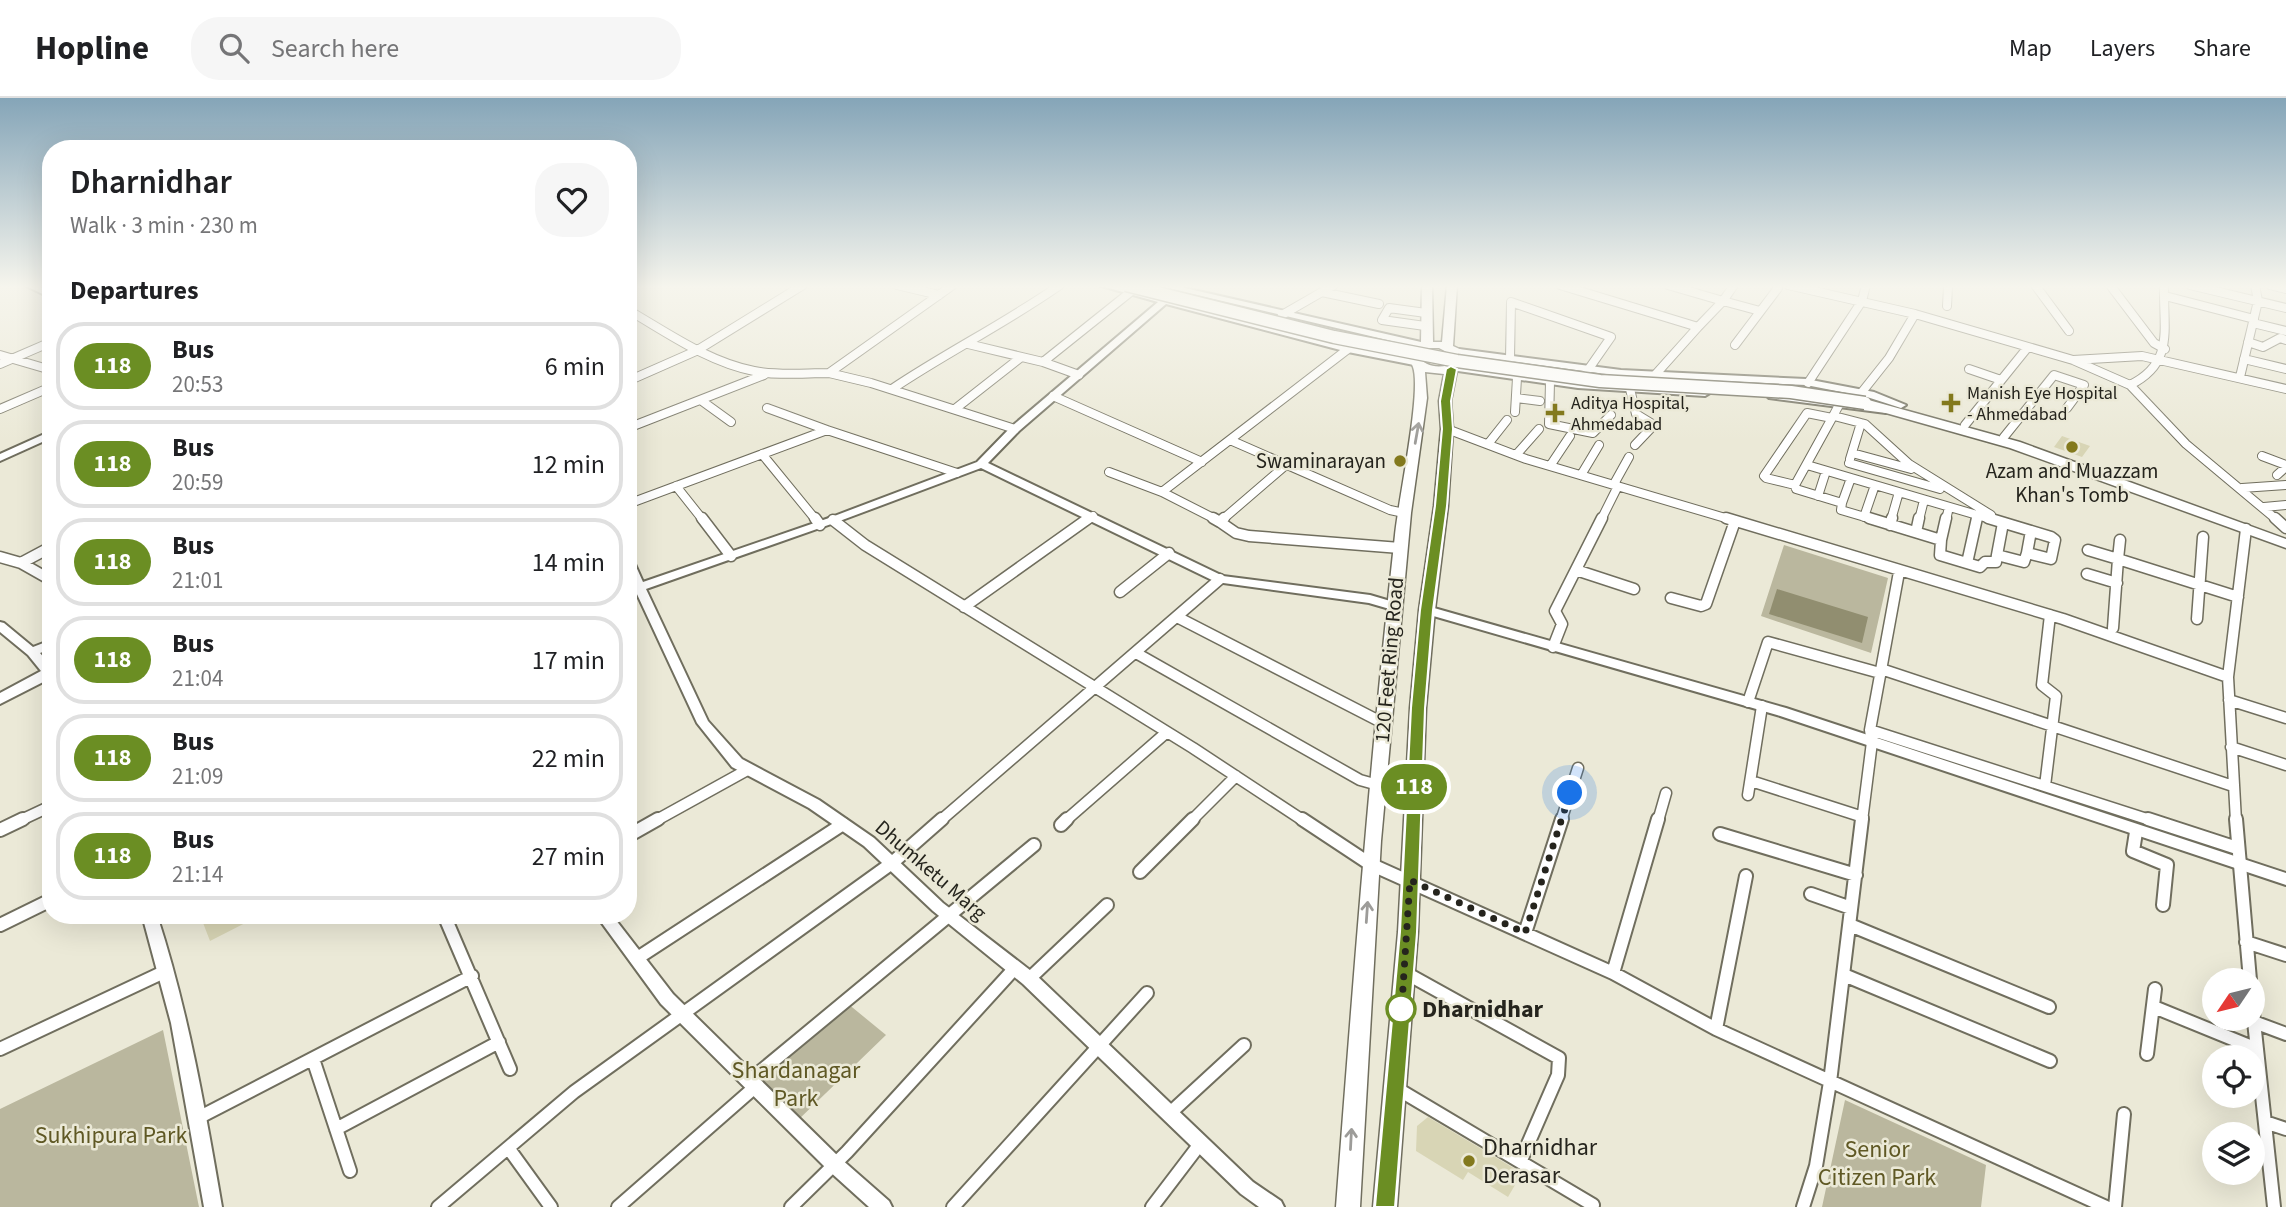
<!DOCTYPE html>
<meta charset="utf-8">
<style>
:root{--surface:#fff;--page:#f6f6f6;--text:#202124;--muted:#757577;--line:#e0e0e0}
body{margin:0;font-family:"Source Sans 3",sans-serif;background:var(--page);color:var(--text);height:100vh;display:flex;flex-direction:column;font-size:26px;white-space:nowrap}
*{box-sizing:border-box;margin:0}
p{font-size:23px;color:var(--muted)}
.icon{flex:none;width:38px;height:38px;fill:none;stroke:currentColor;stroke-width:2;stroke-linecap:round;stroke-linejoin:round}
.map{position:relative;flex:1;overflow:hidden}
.details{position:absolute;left:42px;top:42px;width:595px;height:784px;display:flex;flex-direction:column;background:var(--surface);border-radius:28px;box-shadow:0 7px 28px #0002}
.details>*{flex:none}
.badge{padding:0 14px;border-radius:23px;font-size:24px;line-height:46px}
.needle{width:46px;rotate:235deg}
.controls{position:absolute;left:2202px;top:870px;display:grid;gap:14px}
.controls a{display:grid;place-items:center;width:63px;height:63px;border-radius:50%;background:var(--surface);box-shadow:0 7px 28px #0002;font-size:35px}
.you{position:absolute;width:35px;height:35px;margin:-18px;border:5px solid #fff;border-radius:50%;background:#1a73e8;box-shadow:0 0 0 10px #1a73e833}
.map>.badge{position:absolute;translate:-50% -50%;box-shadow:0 0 0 4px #fff}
h2{padding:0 28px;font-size:26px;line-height:63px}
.round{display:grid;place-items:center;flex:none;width:74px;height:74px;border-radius:28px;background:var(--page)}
.head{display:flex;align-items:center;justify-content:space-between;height:119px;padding:0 28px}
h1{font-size:33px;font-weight:600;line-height:52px}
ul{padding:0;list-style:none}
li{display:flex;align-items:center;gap:21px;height:88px;margin:0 14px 10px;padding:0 14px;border:4px solid var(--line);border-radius:28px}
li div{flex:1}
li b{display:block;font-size:26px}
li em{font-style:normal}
li .badge{min-width:77px;font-weight:700;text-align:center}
header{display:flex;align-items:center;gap:42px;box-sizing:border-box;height:98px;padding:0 35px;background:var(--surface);border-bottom:2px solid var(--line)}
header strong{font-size:33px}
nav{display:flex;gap:38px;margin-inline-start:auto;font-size:24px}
.search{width:490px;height:63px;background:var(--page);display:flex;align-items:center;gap:18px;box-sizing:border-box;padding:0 24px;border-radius:28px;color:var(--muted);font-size:26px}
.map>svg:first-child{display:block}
.green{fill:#bab79e}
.water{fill:#918e70}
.building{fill:#d8d5b5}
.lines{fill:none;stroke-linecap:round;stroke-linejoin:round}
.minor-far2-casing{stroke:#706e5e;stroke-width:10}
.minor-far1-casing{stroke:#706e5e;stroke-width:13}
.minor-casing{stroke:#706e5e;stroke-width:16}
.tertiary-casing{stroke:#706e5e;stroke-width:4}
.primary-casing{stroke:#706e5e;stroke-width:3}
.minor-far2{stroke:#fff;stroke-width:8}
.minor-far1{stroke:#fff;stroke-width:10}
.minor{stroke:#fff;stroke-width:12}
.tertiary{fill:#fff;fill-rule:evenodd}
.primary{fill:#fff;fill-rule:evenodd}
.primary-bridge-casing{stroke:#706e5e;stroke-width:15;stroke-linecap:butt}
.primary-bridge{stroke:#fff;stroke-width:12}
.oneway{stroke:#9d9c99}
.line{fill:#6b8e23;stroke:#fff;stroke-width:2}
.walk{stroke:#25241d;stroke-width:7;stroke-dasharray:0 12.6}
.poi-dot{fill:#83791d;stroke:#ebe9d7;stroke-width:2.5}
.stop-dot{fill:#fff;stroke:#6b8e23;stroke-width:3.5}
.labels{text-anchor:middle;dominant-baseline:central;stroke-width:5;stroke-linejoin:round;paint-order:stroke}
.far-poi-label{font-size:18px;fill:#25241d;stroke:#ebe9d7;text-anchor:start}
.poi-label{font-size:21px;fill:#25241d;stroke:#ebe9d7;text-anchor:end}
.street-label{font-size:21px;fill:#25241d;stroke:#ebe9d7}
.near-stop-label{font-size:24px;font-weight:bold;fill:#25241d;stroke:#ebe9d7;text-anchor:start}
.near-park-label{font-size:24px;fill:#5f5824;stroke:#ebe9d7}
.near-poi-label{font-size:24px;fill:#25241d;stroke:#ebe9d7;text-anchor:start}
</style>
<header>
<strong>Hopline</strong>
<div class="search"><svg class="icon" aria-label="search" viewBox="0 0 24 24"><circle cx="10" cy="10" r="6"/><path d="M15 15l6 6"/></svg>Search here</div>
<nav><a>Map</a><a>Layers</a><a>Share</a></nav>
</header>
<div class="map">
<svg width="2286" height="1109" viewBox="0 0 2286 1109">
<rect width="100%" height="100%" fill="#ebe9d7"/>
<!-- green -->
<path class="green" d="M1784,447L1888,480L1871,555L1761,518Z
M847,905L886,937L796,1024L757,985Z
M163,932L199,1109H0V1011Z
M1845,1002L1986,1067L1981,1109H1822Z"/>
<!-- water -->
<path class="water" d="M1777,491L1868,519L1862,545L1769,516Z"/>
<!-- building -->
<path class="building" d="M2062,338L2090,348L2082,359L2054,349Z
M200,817H261L210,843Z
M1428,1019L1522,1075L1508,1099L1468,1074L1463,1082L1416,1053L1417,1028Z"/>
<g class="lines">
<!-- minor-far2 casing -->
<g class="minor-far2-casing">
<path id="minor-far2" d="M897,187L939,197
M953,187L829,275L871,285L1015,331
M1560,187L1698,229L1655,277
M1668,187L1723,203L1734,187
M1788,187L1915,216L2073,262L2130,287L2186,346L2277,422
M2035,187L2069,233
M2110,187L2154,245L2165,251
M2190,187L2286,210
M2270,187L2286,191
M1322,194L1379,206
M2165,198L2254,221
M1947,208L1948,189
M628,212C668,235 708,264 754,273C778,278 804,275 829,275
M1282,217L1334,187
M2253,225L2286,233
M1425,228L1382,222L1389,210L1426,215
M1698,229L1723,203L1760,213
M2248,244L2263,249L2280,240L2286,242
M968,246L1043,264
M1735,247L1778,190
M0,257L51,272
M1510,261L1511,204L1611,239L1588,272
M2244,261L2286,271
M2073,262L2142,258L2286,291
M0,266L51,244
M1969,271L2001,282
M1079,277L1043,264L1138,188
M2240,279L2258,203L2255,187
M628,283L696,253L803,187
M1550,284L1549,326L1593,335L1611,317
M1808,285L1862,203L1866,187
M2130,287C2175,265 2163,231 2164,187
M892,291C947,254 1006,225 1060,187
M1630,291L1636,316L1654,327L1635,347
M1862,294L1889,260L1915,216
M1053,298L1202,364
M1516,300L1540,303
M702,303L731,324
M767,310L827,332
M0,311L51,289
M955,311L1020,260
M1515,314L1517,280
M1807,315L1832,320L1795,387L1766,380L1764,378Z
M1834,318L1865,326L1909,366L1991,417
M1832,320L1839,307
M1965,327L2028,249
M628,330L764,277
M1447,331L1526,361L1732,422
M2004,339L2054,277L2084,287L2067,310
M1230,342L1390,412L1404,415
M1488,346L1507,322
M1852,355L1911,371
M762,356L816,422
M1516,357L1539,331
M2262,358L2286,367
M1850,361L1861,325
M1849,365L1940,391
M1807,367L1994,422
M1550,368L1570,338
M1109,374L1162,394L1217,422
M1581,377L1599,347
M2277,377L2286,369
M1614,386L1629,359
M1795,387L1796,391L1842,405L1841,412L1875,422
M676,388L703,422
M2242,390L2286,387
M1162,394L1348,251
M1818,398L1826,373
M1842,405L1851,380
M628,406L827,332L957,375
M2264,409L2286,407
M1864,419L1875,387
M1087,422L1093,418
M1222,422L1286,367
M1601,422L1618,388
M1891,422L1899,394
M1919,422L1924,402
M1946,422L1949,409
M1977,422L1978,417"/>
</g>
<!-- minor-far1 casing -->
<g class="minor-far1-casing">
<path id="minor-far1" d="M702,420L731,458
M815,420L820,427
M1213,420L1220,424L1224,420
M1726,420L2063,521L2228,579
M1869,420L1941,442L1940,457L1980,469L1985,464H1996L1997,457L2024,464L2027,455L2051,461L2055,442L2051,439L1988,420
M2275,420L2286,430
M833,422L865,447L1193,650L1304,723
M1220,424L1236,435L1249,438L1400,450
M1890,427L1892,420
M1916,434L1919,420
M1941,442L1946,420
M2088,452L2118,461L2120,442
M2027,455L2031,433
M1997,457L2003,425
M0,459L21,465L51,482
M21,465L51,449
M1967,465L1977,420
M1576,472L1634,491
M2087,476L2117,485
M1120,494L1169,455
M1671,500L1701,508L1706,506L1735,423
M964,509L1089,420
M1177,519L1383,625
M2197,521L2203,439
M2113,530L2118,461L2238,499
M1553,549L1562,526L1555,513L1602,420
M1136,555L1360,682L1378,687
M1881,571L2233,688
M2229,602L2286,620
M1748,604L1768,544L1880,575
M1870,632L1899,474
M2231,649L2286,667
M1751,683L1863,719
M2045,688L2056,598L2042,587L2050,517
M1748,697L1762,608
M19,723L51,708
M655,723L749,671
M940,723L1220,481
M1065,723L1167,634
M1191,723L1236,678
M1561,723L1578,670
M1658,723L1666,695
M1862,723L1872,644L1870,632L2153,723
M2236,723L2228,579L2246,431"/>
</g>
<!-- minor casing -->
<g class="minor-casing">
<path id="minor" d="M1302,721L1370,766L1613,875L1716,931L2106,1109
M2148,721L2237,750
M2236,721L2250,882
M1061,727L1067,721
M0,732L23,721
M2136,734L2133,753L2167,767L2163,807
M1720,736L1856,777
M628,738L658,721
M1140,774L1193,721
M1811,796L1851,810
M444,817L510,971
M0,827L51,802
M1850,827L2049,909
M1525,835L1562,721
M2246,844L2286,857
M636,861L843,726
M1404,874L1559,960L1558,977L1521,1062
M1613,875L1658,721
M1844,877L2050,963
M1029,881L1107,807
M2252,905L2274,1109
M2154,909L2257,951
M2254,924L2286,936
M1716,931L1746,778
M0,951L166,873
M2147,956L2155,891
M313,961L350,1073
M749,983L1034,747
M1396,990L1593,1107
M1169,1016L1244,947
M198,1020L472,878
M2265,1024L2286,1031
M336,1031L499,944
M509,1051L551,1109
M438,1109L574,994L892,765L942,721
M618,1109L755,989
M791,1109L847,1054L1015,870
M953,1109L1147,895
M1152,1109L1200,1046
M1803,1109L1816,1068L1830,984L1862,721
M2115,1109L2124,1016"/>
</g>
<!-- tertiary casing -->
<g class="tertiary-casing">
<path id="tertiary" d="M24,187H36L51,194V200Z
M1098,187H1114L1349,248L1414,261L1419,264L1414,267L1348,254L1166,206L1019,333L988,365L1223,478L1370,497L1397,505L1399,508L1397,511L1393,512L1369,505L1216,484L981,370L837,424L646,491L708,623L742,661L819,702L874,740L943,805L1035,876L1253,1084L1281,1103L1284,1109H1259L1241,1096L1023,886L933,813L864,748L809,710L732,669L697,625L636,494L628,497V489L633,487L628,477V461L634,464L643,484L829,420L977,364L1011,329L1158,204Z
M1155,187H1172L1421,244L1426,247L1421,250Z
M1459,251L1621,272L1806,281L1874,294L1906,307L1901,310L1867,299L1806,287L1621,278L1456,256L1454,254Z
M1454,267L1578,284L1705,292L1710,295L1705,298L1578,290L1451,272L1449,270Z
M1772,295L1886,309L1891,312L1886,315L1769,300L1767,298Z
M51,333V340L0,363V356Z
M1427,508L1786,610L2286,775V787L1777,617L1423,515L1421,512Z
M0,524L4,525L33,549L51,542V551L40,555L51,568V580L0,606V595L41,573L28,557L0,534Z
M142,817H157C188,912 205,1010 222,1109H204L171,925Z
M596,817H612L673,896L840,1060L889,1103L892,1109H869L828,1072L661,906Z"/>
</g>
<!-- primary casing -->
<g class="primary-casing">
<path id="primary" d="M1422,187H1432L1433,244H1442L1447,187H1457L1453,248L1466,254L1469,264L1457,273L1451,303L1453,331L1448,408L1435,512L1426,610L1418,834L1397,1109H1373L1398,834L1410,610L1419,512L1434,408L1441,331L1439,303L1444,276L1425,274L1427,300L1411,415L1381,743L1360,1109H1336C1353,885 1370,661 1395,437C1398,404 1422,293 1413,269C1412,265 1406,260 1404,256L1421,244ZM1424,250H1439L1456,259L1457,263C1442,272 1427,270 1416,257Z
M1865,301L2020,344L2286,441V450L2010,350L1861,308V302Z"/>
</g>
<!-- minor-far2 -->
<use href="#minor-far2" class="minor-far2"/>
<!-- minor-far1 -->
<use href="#minor-far1" class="minor-far1"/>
<!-- minor -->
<use href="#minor" class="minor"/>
<!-- tertiary -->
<use href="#tertiary" class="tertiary"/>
<!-- primary -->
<use href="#primary" class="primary"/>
<!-- primary-bridge casing -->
<g class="primary-bridge-casing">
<path id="primary-bridge" d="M1126,187L1334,239L1457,263L1600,283L1791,294L1865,305"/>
</g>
<!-- primary-bridge -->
<use href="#primary-bridge" class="primary-bridge"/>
</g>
<!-- one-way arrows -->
<defs><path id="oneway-shaft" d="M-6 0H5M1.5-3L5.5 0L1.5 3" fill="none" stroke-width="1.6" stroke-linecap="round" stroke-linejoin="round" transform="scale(1.75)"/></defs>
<g class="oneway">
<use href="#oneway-shaft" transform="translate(1417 335) rotate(-80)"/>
<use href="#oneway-shaft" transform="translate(1367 814) rotate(-86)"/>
<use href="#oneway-shaft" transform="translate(1351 1041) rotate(-87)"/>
</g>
<!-- sky -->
<linearGradient id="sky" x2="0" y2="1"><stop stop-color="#85a5b8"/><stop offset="0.55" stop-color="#f6f5ed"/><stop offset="1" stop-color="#f6f5ed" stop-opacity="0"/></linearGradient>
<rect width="2286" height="343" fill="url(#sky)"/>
<!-- line -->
<path class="line" d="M1451,268L1457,271L1451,303L1453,331L1447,408L1433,512L1425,610L1417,834L1395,1109H1375L1400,834L1411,610L1420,512L1435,408L1442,331L1440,303L1446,271Z"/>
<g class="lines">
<!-- walk -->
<path class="walk" d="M1401,911V920L1410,782L1525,835L1570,695"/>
</g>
<!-- markers -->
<g class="poi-dot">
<path d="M1947.5 294.5h7v7h7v7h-7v7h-7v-7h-7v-7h7z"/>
<path d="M1551.5 304.5h7v7h7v7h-7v7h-7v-7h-7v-7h7z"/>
<circle cx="2072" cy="349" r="7"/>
<circle cx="1400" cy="363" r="7"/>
<circle cx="1469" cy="1063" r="7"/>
</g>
<circle class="stop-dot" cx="1401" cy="911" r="14"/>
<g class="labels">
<!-- far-poi labels -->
<g class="far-poi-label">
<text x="1967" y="295">Manish Eye Hospital<tspan x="1967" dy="21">- Ahmedabad</tspan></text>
<text x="1571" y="305">Aditya Hospital,<tspan x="1571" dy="21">Ahmedabad</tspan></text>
</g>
<!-- poi labels -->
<g class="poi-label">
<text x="1386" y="363">Swaminarayan</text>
<text x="2072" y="373" text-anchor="middle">Azam and Muazzam<tspan x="2072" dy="24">Khan's Tomb</tspan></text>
</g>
<!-- street labels -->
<g class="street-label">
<text transform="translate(1389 562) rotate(-85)">120 Feet Ring Road</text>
<text transform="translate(931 772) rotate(41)">Dhumketu Marg</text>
</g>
<!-- near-stop labels -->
<g class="near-stop-label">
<text x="1422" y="911">Dharnidhar</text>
</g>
<!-- near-park labels -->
<g class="near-park-label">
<text x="796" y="972">Shardanagar<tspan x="796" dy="28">Park</tspan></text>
<text x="111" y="1037">Sukhipura Park</text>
<text x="1877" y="1051">Senior<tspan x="1877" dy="28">Citizen Park</tspan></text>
</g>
<!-- near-poi labels -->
<g class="near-poi-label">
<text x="1483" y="1049">Dharnidhar<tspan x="1483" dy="28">Derasar</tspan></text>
</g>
</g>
</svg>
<div class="controls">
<a><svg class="needle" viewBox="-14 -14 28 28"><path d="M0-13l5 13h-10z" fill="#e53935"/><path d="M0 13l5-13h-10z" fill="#757577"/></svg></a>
<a><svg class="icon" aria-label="locate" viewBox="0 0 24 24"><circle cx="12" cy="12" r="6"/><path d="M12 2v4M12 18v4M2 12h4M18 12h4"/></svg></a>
<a><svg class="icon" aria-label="layers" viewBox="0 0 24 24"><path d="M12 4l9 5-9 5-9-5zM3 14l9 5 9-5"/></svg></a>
</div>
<div class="you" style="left:1570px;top:695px"></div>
<b class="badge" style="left:1414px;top:689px;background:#6b8e23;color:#fff">118</b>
<section class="details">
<div class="head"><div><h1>Dharnidhar</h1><p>Walk · 3 min · 230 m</p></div><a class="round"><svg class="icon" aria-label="heart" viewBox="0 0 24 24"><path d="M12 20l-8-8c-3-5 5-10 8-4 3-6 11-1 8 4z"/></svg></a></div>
<h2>Departures</h2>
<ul>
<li><span class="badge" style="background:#6b8e23;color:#fff">118</span><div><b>Bus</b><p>20:53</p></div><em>6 min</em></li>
<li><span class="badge" style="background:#6b8e23;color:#fff">118</span><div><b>Bus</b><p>20:59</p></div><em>12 min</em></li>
<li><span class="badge" style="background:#6b8e23;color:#fff">118</span><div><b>Bus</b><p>21:01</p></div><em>14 min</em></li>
<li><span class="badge" style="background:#6b8e23;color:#fff">118</span><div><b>Bus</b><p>21:04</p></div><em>17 min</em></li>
<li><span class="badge" style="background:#6b8e23;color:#fff">118</span><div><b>Bus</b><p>21:09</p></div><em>22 min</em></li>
<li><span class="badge" style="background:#6b8e23;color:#fff">118</span><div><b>Bus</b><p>21:14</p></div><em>27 min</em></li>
</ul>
</section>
</div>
